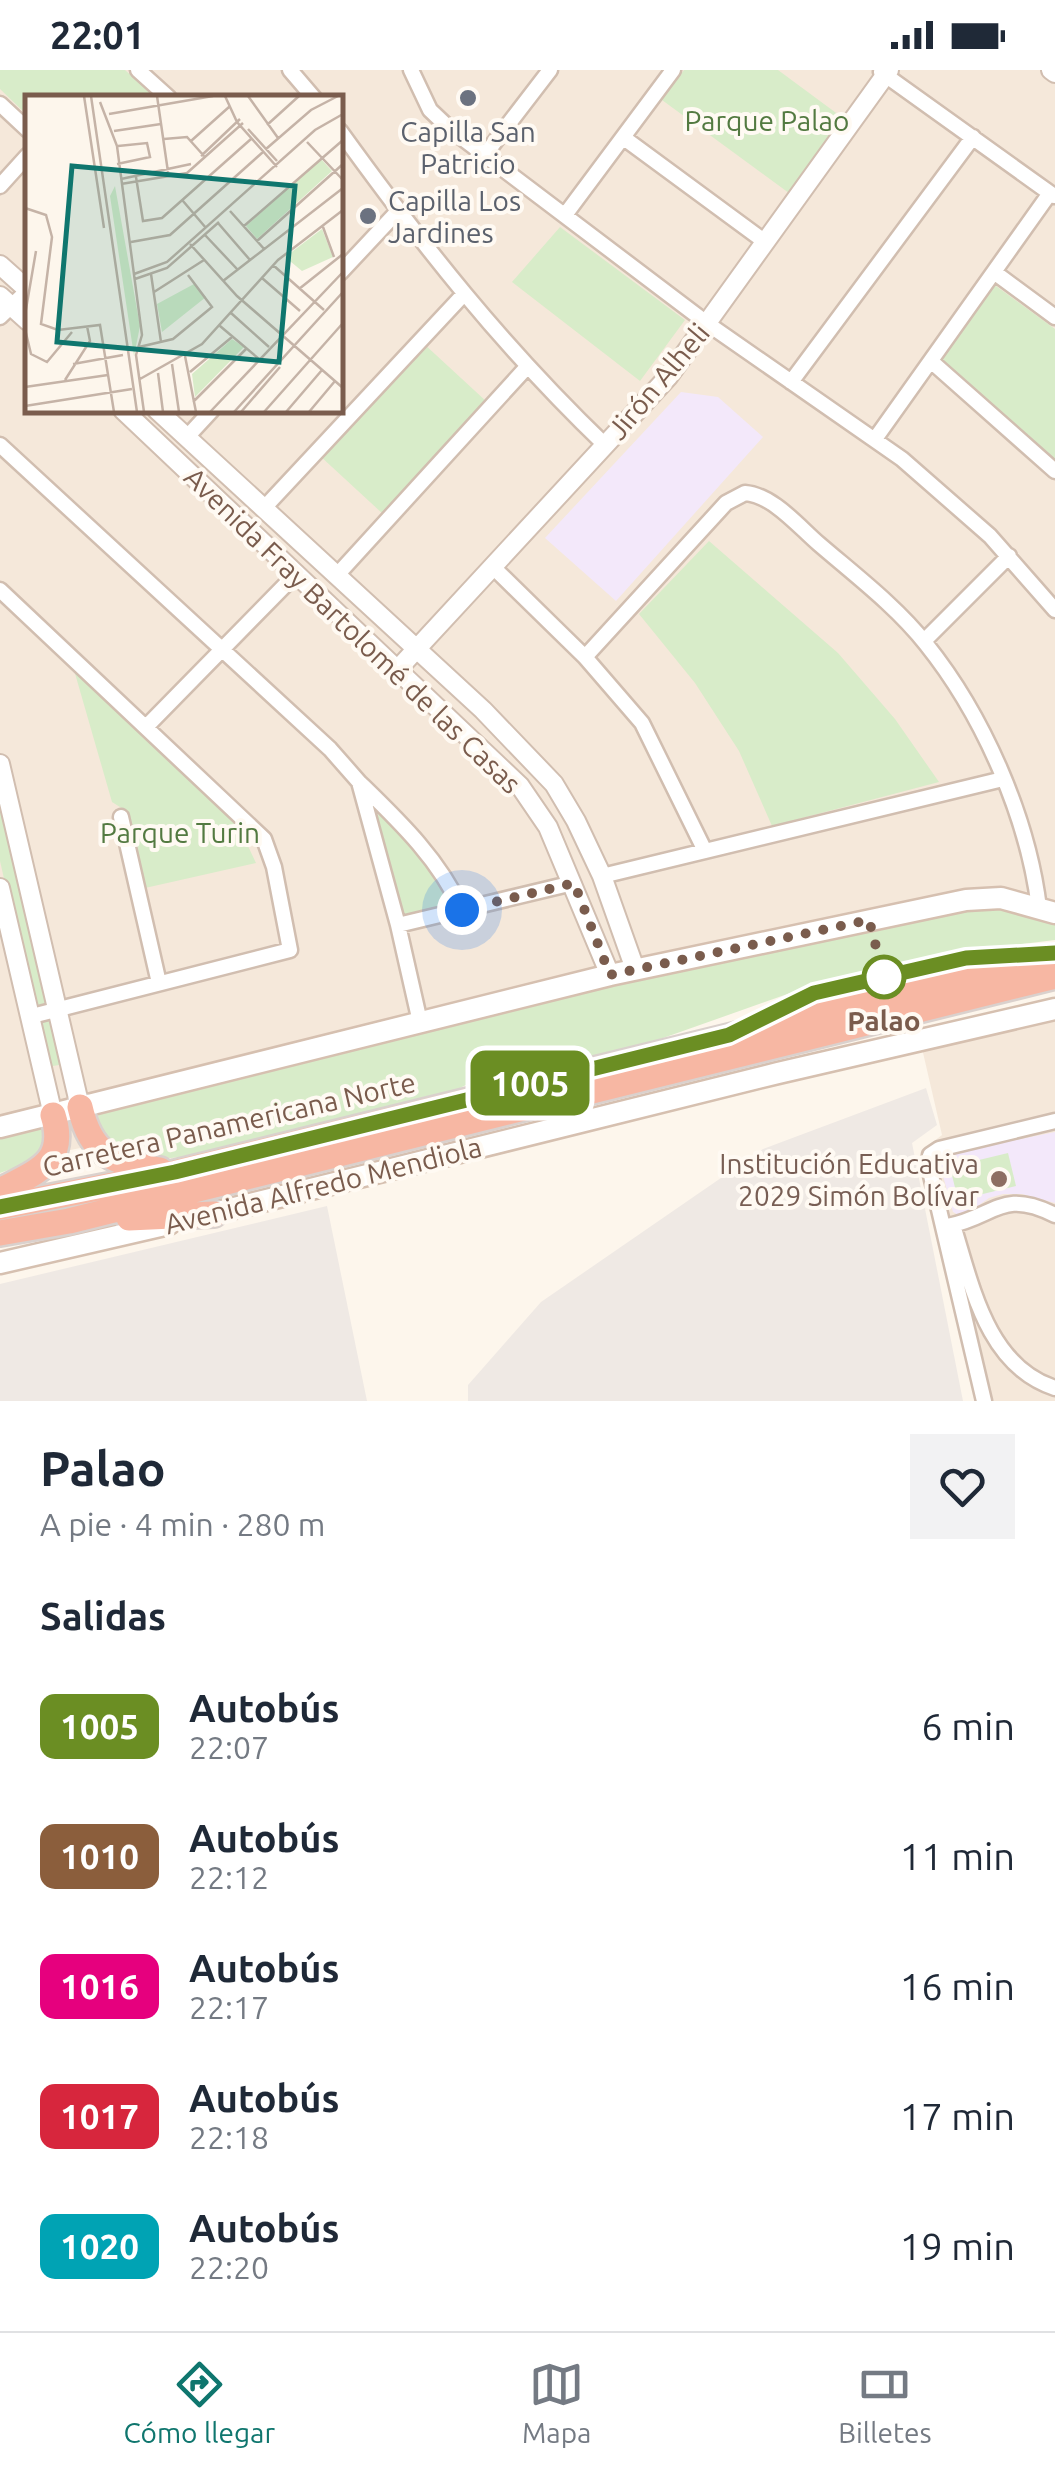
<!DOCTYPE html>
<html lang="es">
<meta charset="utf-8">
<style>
:root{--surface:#fff;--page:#f2f2f3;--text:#1f2937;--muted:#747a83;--line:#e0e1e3;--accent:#0f766e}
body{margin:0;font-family:Ubuntu,sans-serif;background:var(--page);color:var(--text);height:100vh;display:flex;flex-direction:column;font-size:38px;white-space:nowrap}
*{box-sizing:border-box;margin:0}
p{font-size:32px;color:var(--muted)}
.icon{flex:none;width:55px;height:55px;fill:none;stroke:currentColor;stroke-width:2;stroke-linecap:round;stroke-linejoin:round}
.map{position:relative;height:1331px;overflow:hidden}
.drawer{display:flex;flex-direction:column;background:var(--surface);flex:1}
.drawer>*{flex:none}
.badge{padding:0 20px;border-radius:15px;font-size:35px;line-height:65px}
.you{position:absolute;width:50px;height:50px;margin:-25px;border:8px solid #fff;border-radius:50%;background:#1a73e8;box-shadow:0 0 0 15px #1a73e833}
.map>.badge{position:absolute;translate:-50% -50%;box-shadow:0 0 0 5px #fff}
h2{padding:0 40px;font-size:38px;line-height:90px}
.round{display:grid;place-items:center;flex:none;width:105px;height:105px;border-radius:0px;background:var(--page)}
.head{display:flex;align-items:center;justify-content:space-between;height:170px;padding:0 40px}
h1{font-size:48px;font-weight:700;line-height:75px}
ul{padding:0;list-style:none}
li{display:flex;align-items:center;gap:30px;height:130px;padding:0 40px}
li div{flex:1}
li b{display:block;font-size:38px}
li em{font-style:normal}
li .badge{min-width:110px;font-weight:700;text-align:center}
.status{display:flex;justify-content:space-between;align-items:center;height:70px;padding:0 50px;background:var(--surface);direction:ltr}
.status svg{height:28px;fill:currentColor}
.tab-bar{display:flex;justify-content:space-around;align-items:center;height:140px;border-top:2px solid var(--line);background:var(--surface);font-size:28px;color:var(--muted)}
.tab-bar a{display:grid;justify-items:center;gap:5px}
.tab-bar .selected{color:var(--accent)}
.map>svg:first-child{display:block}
.residential{fill:#f5e8da;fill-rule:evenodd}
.industrial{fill:#efe9e4}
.education{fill:#f3e8fa}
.green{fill:#d8ecc9}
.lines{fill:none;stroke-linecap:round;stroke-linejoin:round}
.minor-casing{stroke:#d1beb0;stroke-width:19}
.tertiary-casing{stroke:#d1beb0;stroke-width:22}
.secondary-casing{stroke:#d6c0b0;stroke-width:25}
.motorway-casing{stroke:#dad1cd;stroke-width:30}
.minor{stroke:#fff;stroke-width:14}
.tertiary{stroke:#fff;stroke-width:18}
.secondary{stroke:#fff;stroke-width:20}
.motorway{stroke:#f7b7a3;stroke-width:25}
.line-casing{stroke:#fff;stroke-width:22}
.line{stroke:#6b8e23;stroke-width:15}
.walk{stroke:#7a5c4d;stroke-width:10;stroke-dasharray:0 18}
.worship-dot{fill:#6b7280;stroke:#fffaf3;stroke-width:4}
.stop-dot{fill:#fff;stroke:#6b8e23;stroke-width:5}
.education-dot{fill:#8d6e63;stroke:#fffaf3;stroke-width:4}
.labels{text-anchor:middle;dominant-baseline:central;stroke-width:8;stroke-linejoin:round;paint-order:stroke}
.park-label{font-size:28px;fill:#537a41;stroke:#fffaf3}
.worship-label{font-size:28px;fill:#5b616d;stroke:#fffaf3}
.street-label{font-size:28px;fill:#7a5c4d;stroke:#fffaf3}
.stop-label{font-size:28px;font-weight:bold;fill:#7a5c4d;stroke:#fffaf3}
.education-label{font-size:28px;fill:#785e54;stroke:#fffaf3;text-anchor:end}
.inset-road{fill:none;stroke:#c5b3a7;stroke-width:2.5}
.view{fill:#0f766e;fill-opacity:0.15;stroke:#0f766e;stroke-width:5}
.inset-edge{fill:none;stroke:#7a5c4d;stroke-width:5}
</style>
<div class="status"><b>22:01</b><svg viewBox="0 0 49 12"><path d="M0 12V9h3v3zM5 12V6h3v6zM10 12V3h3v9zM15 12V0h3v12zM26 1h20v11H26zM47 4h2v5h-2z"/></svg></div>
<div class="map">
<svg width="1055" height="1331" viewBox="0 0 1055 1331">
<rect width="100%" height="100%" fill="#fdf6ec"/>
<!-- residential -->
<path class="residential" d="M0,0H1055V862L998,856L141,1066L0,1094ZM28,28H340V340H28Z
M1055,928V1331H975L977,1308L928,1119L925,1078L942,1065L918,961Z"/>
<!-- industrial -->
<path class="industrial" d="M926,1018L937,1055L912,1073L963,1331H468V1315L541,1232L763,1079Z
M327,1136L367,1331H0V1214Z"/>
<!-- education -->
<path class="education" d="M681,322L718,327L763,367L616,531L545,468Z
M1055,1062V1133L1022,1124H1003L989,1128L962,1147L953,1142L940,1095L947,1084Z"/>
<!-- green -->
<path class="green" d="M0,0H125L155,27L28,28L27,45L0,19Z
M684,0H778L847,51L793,126L662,30Z
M560,157L685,250L640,311L512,212Z
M996,216L1055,259V392L940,291L988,219Z
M423,273L487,332L383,444L319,385Z
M709,471L838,583L895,649L939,712L772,756L739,681L695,613L639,544Z
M74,600L238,755L256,793L145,818L128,742L112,732Z
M0,718L65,994L47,997L0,791Z
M384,741L452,825L447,839L403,847L373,747Z
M983,835L1055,847V870L942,884L813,915L632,979L474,1016L468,1014L452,1022L215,1085L156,1089L118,1083L94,1055L101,1040L597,916Z
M38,1059H44L51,1074L30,1092L0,1103V1068Z
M1008,1083L1016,1116L958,1130L950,1097Z"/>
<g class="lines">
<!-- minor casing -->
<g class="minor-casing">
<path id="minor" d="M138,0L169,28
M290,0L314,28
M411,0L430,40L449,58L708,254L902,389L990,466L1055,540
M881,2L1054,126
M0,34L28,60
M340,61C423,176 502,276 605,375
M624,68L764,171
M484,86L550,0
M0,116L28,85
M565,145L673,0
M994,202L1055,247
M340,203L398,141
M0,247L28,220
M932,292L1055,401
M791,312L973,67
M187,367L212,340
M875,369L1050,123
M0,375L330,679L359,712L398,855L420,952
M265,437L463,225
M492,496L585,587L642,653L705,781
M338,504L526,298
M0,520L264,769L274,797L290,880L32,946
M924,571L1009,486
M585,587L726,433L745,423C773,425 799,457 819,474C855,505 897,537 926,574C983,645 1028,747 1039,838
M147,656L297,503
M360,713C399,751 439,789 462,840
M121,747L159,913
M602,806L1003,709
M398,855L573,813
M953,1155C972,1216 987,1296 1055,1318
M948,1156C995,1147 1001,1118 1055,1145
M984,1331L929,1097L930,1085L939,1079L1055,1051"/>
</g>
<!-- tertiary casing -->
<g class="tertiary-casing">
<path id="tertiary" d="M1051,0L1055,3
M0,195L28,220
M0,226L28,251
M123,340L520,716L548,757L610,905
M157,340L483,640L554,714L576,751L602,806L635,899
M398,599L668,307L889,0
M0,694L80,1037
M0,818L53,1045"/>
</g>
<!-- secondary casing -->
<g class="secondary-casing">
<path id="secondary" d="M0,1057L610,905L966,830L1001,828L1055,843
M202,1146L778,1003L1055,939
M0,1193L169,1154"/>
</g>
<!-- motorway casing -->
<g class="motorway-casing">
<path id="motorway" d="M80,1037C91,1086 113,1092 160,1100
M0,1121C37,1101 68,1093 53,1045
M0,1137L175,1103L1055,887
M129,1148L214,1144
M0,1163L69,1151L1055,906"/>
</g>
<!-- minor -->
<use href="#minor" class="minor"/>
<!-- tertiary -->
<use href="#tertiary" class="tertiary"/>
<!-- secondary -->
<use href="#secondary" class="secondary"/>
<!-- motorway -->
<use href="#motorway" class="motorway"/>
</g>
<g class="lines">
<!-- line casing -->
<g class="line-casing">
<path id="line" d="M0,1137L175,1102L729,965L814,923L966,888L1055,883"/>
</g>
<!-- line -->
<use href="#line" class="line"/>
<!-- walk -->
<path class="walk" d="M462,840L574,813L610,905L869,850L884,907"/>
</g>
<!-- markers -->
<g class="worship-dot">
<circle cx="468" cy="28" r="10"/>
<circle cx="368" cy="146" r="10"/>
</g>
<circle class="stop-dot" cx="884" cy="907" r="20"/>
<circle class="education-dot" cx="999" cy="1109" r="10"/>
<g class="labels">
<!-- park labels -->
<g class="park-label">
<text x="767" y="50">Parque Palao</text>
<text x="180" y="762">Parque Turin</text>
</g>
<!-- worship labels -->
<g class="worship-label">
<text x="468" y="61">Capilla San<tspan x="468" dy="32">Patricio</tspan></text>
<text x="388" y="130" text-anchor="start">Capilla Los<tspan x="388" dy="32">Jardines</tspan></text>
</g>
<!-- street labels -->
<g class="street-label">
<text transform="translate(658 311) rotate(-50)">Jirón Alheli</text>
<text transform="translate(353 560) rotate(44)">Avenida Fray Bartolomé de las Casas</text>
<text transform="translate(229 1054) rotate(-13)">Carretera Panamericana Norte</text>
<text transform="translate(323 1115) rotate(-14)">Avenida Alfredo Mendiola</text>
</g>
<!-- stop labels -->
<g class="stop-label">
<text x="884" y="950">Palao</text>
</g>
<!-- education labels -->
<g class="education-label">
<text x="979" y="1093">Institución Educativa<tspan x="979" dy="32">2029 Simón Bolívar</tspan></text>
</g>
</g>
<!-- overview -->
<g transform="translate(25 25)">
<rect width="318" height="318" fill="#fdf6ec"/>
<path d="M296,64L307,76L232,144L221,131ZM90,91L115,231L109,261L85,101ZM297,134L308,162L277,176L260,162ZM169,189L181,202L137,237L132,209ZM207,244L219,252L170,302L167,279Z" fill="#d8ecc9"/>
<path class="inset-road" d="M59,1L79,133M66,1L112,317M132,1L143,77M200,1L212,27L252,72M223,1L253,43M75,7L92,51L117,240L111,260L119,317M84,19L188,1M242,30L274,1M223,34L252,66M89,36L136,29M139,44L162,42L179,61M166,46L204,12M282,47L318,85M241,54L286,15L313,1M176,61L215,24M92,69L125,62L122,48L93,51M111,82L118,126L137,123L226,44M96,84L166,69M96,89L162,78L218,28M158,106L181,133M0,113L21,120L27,142L16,229L33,235L75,230L89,317M205,116L240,155M193,128L225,165M219,131L318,45M298,132L309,162M180,140L212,174M232,146L318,69M106,147L145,140L238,57M165,149L212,201L318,293M248,170L299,215M109,179L142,167L290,35L318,19M126,179L136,247M237,183L275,216M110,184L142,173L194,127M198,186L318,93M274,194L318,159M129,197L179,165M206,218L244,252M0,220L11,156M195,231L234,264M0,234L6,259L22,267L47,237M114,252L148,244L187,212L163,180M160,261L171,317M48,269L98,260M147,269L154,317M165,277L207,242M133,278L138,317M115,284L177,249L253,165L318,115M40,285L65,246L62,231M0,292L83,280M168,307L221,254M0,311L107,294M185,317L318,177M209,317L318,197M216,317L255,272M239,317L318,228M261,317L297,275M284,317L310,286"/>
<path class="view" d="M47,71L270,91L254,267L32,247Z"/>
<rect width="318" height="318" class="inset-edge"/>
</g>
</svg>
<div class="you" style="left:462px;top:840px"></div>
<b class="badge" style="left:530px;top:1013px;background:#6b8e23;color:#fff">1005</b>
</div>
<section class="drawer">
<div class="head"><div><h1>Palao</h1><p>A pie · 4 min · 280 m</p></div><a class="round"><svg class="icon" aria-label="heart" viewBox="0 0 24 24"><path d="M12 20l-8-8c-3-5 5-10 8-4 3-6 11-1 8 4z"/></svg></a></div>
<h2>Salidas</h2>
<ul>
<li><span class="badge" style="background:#6b8e23;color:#fff">1005</span><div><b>Autobús</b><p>22:07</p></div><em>6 min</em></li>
<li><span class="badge" style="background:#8b5e3c;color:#fff">1010</span><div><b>Autobús</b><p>22:12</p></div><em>11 min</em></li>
<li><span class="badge" style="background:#e6007e;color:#fff">1016</span><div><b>Autobús</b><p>22:17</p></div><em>16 min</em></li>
<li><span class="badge" style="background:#d7263d;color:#fff">1017</span><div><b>Autobús</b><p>22:18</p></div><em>17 min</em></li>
<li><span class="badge" style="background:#00a3b4;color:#fff">1020</span><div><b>Autobús</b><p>22:20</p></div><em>19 min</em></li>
</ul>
</section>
<nav class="tab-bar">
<a class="selected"><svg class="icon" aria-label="directions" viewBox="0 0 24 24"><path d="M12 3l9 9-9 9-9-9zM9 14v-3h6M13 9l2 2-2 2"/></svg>Cómo llegar</a>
<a><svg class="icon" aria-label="map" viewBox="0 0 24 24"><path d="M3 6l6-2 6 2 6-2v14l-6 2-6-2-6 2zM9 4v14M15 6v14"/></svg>Mapa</a>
<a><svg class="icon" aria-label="tickets" viewBox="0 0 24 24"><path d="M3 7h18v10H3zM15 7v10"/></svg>Billetes</a>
</nav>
